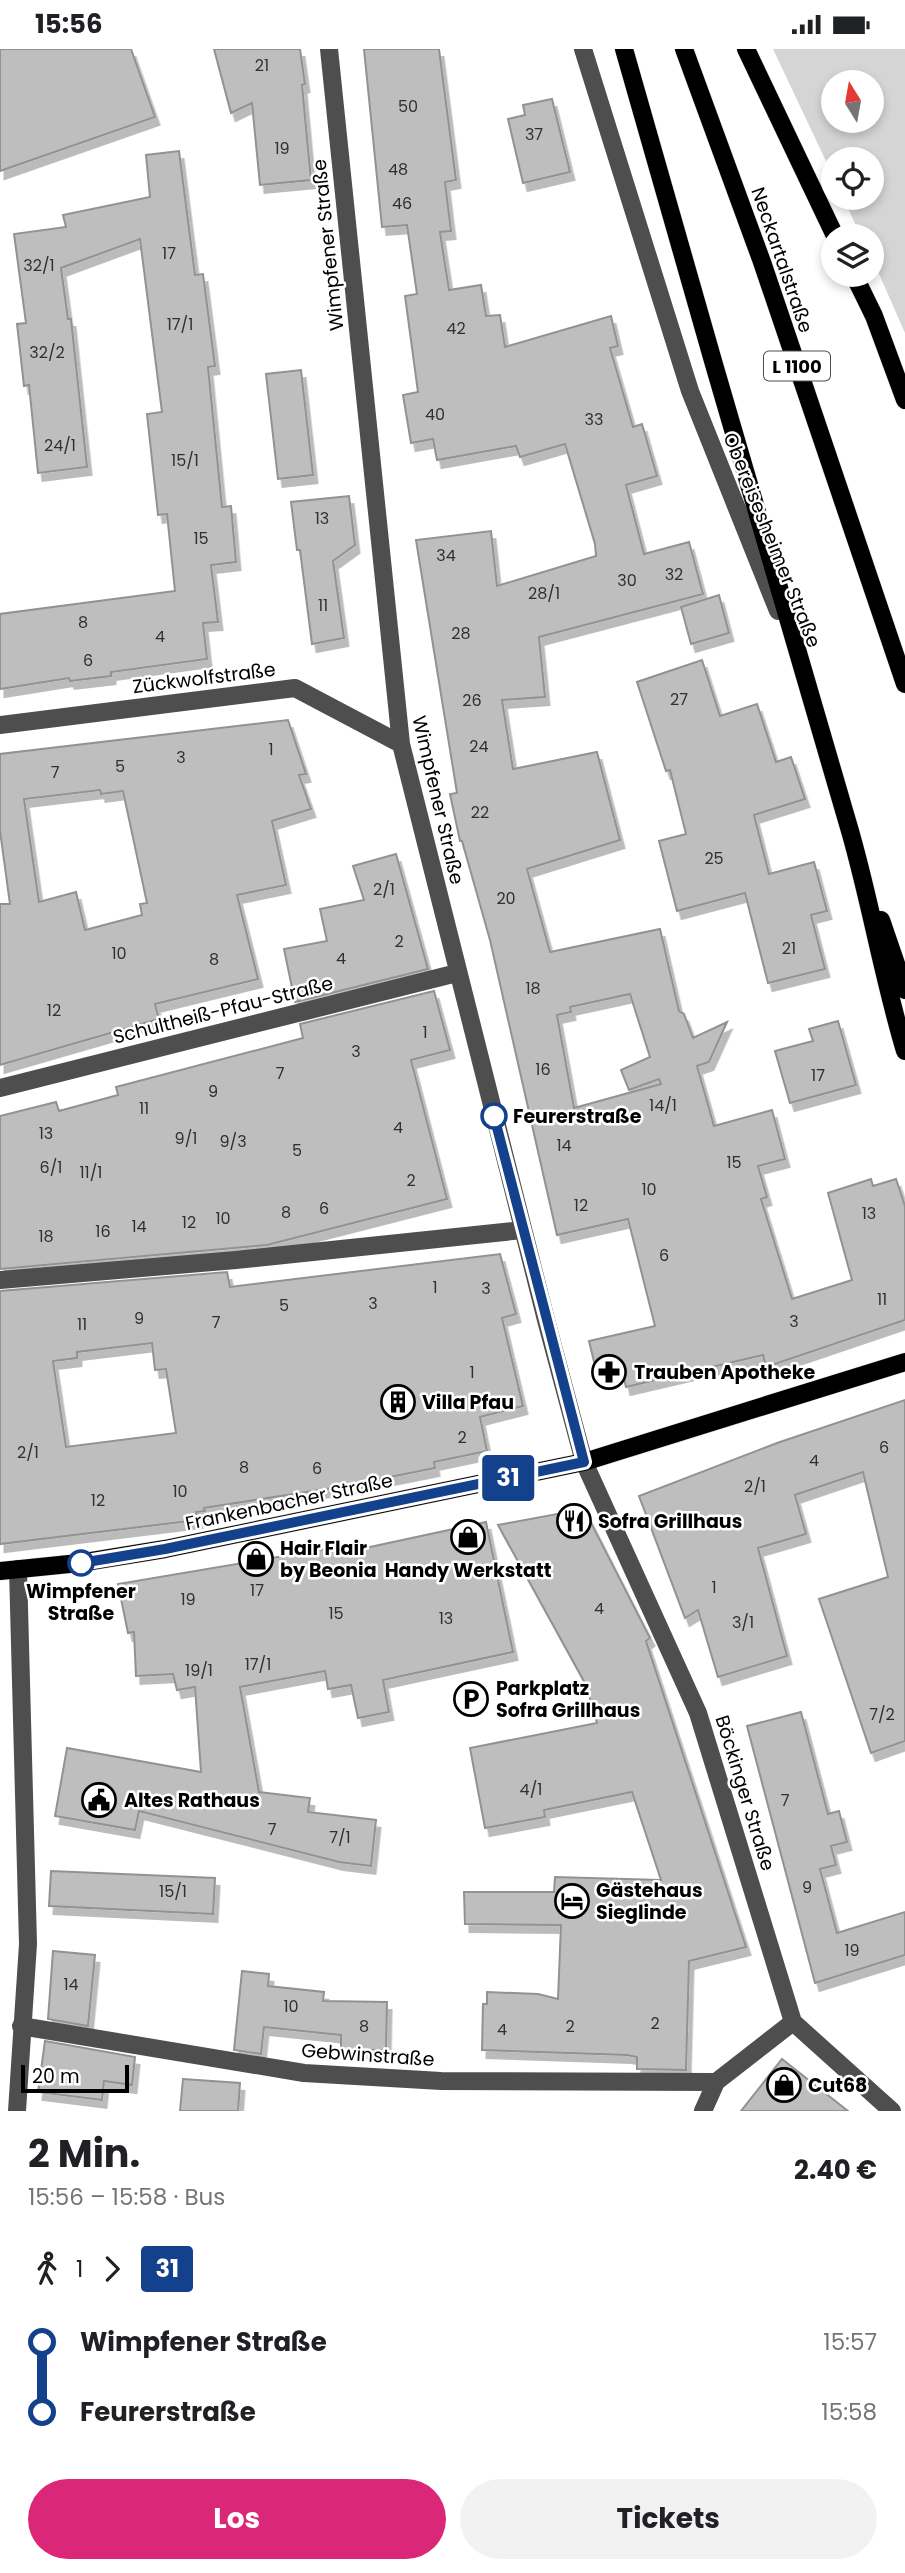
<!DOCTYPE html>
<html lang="de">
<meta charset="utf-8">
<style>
:root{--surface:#fff;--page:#f2f2f2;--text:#202124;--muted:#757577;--accent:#db2777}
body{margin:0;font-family:Poppins,sans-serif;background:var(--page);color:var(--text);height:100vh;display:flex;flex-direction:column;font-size:26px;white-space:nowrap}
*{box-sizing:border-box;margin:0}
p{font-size:23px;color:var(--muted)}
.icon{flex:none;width:38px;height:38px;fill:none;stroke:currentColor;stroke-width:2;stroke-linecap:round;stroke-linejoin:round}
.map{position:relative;height:2062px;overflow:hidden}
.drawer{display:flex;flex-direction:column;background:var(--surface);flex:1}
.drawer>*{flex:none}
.badge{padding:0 14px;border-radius:5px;font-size:24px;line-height:46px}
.needle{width:46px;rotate:349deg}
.tools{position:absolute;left:821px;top:21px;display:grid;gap:14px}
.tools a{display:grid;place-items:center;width:63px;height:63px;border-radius:50%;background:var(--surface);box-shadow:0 4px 10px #0003;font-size:35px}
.scale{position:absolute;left:21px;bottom:18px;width:108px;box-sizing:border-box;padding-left:7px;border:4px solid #000;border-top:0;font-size:19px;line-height:24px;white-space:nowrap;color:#000;-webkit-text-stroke:5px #fff;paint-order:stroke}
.map>.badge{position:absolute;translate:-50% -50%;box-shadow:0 0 0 4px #fff}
.legs{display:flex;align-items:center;gap:10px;height:77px;padding:0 28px;font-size:23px}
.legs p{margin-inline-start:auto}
.headline{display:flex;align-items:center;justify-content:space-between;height:119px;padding:0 28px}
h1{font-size:38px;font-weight:700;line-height:52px}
.cta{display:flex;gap:14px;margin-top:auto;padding:14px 28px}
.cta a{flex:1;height:80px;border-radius:42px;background:var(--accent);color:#fff;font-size:28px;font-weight:700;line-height:80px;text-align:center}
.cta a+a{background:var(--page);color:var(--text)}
ul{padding:0 28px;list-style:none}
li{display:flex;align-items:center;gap:24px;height:70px;font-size:26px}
li i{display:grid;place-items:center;width:10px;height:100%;margin:0 9px;background:currentColor}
li i::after{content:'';width:18px;height:18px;margin:-9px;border:5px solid;border-radius:50%;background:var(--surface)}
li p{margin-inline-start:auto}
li:first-child i{background:linear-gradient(#0000 50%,currentColor 0)}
li:last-child i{background:linear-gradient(currentColor 50%,#0000 0)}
.status{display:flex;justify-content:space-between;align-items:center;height:49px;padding:0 35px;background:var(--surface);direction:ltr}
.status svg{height:19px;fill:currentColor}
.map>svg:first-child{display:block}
.green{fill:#d5d5d5;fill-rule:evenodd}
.building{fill:#bebebe;stroke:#929292;stroke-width:2;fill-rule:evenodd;filter:url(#shadow)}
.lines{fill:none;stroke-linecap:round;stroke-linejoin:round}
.major-casing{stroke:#dbdbdb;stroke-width:19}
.minor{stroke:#4e4e4e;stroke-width:18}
.major{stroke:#000;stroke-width:18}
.line-1-casing{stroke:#fff;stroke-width:16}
.line-1{stroke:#14418b;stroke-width:10}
.stop-1-dot{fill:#fff;stroke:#14418b;stroke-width:3.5}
.labels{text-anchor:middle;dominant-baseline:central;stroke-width:5;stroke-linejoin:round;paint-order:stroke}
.number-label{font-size:16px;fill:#303030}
.shield{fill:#fff;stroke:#4c4c4c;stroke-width:2}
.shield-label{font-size:18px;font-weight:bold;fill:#000}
.street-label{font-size:19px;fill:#000;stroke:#fff}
.stop-label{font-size:19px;font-weight:bold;fill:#000;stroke:#fff;text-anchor:start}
.poi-label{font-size:19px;font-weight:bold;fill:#000;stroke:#fff;text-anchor:start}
</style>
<div class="status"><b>15:56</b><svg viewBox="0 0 49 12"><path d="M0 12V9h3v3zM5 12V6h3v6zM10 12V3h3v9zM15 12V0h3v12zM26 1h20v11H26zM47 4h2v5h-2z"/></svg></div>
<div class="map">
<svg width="905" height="2062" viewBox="0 0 905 2062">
<defs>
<filter id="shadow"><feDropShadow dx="4.5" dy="8" stdDeviation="0" flood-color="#0004"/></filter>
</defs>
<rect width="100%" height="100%" fill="#fff"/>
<!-- green -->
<path class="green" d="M773,0H905V284L872,209V187H861L843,149H872V110H833V127ZM833,33H872V72H833Z"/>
<!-- building -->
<path class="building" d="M0,0H131L155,68L0,122Z
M214,0H300L305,35L302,36L311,131L260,136L252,54L231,64Z
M364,0H439L456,131L445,133L451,182L440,183L449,241L481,236L486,267L500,266L505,298L611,267L618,297L610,299L633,378L642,375L657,427L626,436L644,505L689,493L703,545L539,588L545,648L502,651L513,720L597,703L620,791L527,820L550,903L660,880L679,962L684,965L693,989L727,973L709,1013L697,1017L714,1077L772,1061L785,1110L758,1117L767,1148L761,1150L792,1250L852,1231L828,1144L871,1130L873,1137L896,1130L905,1157V1271L766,1318L763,1306L626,1338L622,1321L597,1325L589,1292L655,1277L628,1170L557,1186L490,891L462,792H460L450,745L457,744L416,491L491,482L497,537L596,507L595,495L565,395L520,408L516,397L437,411L433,390L411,394L403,346L418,343L405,247L417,245L407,176L382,178ZM630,945L650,1008L621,1021L629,1041L659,1030L661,1035L574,1059L557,966L571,963L570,958Z
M552,50L570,123L523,134L508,70L525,66L523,56Z
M179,102L195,226L203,225L215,317L208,318L222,458L231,457L236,513L211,516L218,573L203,574L207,610L111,623V627L70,632L69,629L0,640V565L175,542L167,465L158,466L147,365L162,363L140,190L61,219L68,270H71L87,418L38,424L29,336L24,337L17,275L26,274L14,185L66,178L63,166L150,148L146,106Z
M301,321L313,426L278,430L266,325Z
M349,447L355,496L333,512L344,589L312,595L300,501H297L291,453Z
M719,546L729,584L691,595L681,558Z
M702,611L720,667L757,655L776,713L791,708L805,750L754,766L769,825L814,813L827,862L811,866L825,920L768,934L745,844L677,862L659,792L686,785L670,721L666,722L637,633Z
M288,671L306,725L299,726L311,760L272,772L286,836L237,846L258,930L155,955L159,970L0,1016V855H10L0,782V705ZM100,741L101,745L123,742L147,854L140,855L142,866L85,881L76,843L39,853L24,750Z
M396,805L428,920L295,953L284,900L327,892L320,860L364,851L353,817Z
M434,942L450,1001L411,1011L447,1150L267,1196L0,1220V1067L56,1053L59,1062L118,1046L116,1038L303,989L300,975Z
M838,972L856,1036L790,1054L775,1002L813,992L809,980Z
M500,1205L516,1265L502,1269L523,1357L480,1368L487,1402L434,1413L435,1419L345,1437L204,1459L205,1462L196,1463L198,1471L0,1495V1242L227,1223L230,1238ZM152,1294L155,1321L166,1320L176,1384L66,1398L53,1312L77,1309V1303Z
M905,1351V1692L871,1704L819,1550L888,1528L863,1423L795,1446L806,1485L758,1499L787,1607L718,1628L698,1561L685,1569L639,1447L777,1394Z
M584,1460L650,1589L646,1592L746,1898L689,1912L686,2021L637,2020V2008L627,2006L482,2001L483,1955H487V1943L538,1945L558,1950L561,1876L465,1875L464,1843H554L555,1828L661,1831L632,1743L544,1761L545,1768L485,1779L470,1699L597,1674L586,1636L498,1476Z
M486,1473L513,1603L383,1631L389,1663L358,1669L351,1636L328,1640L325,1622L240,1638L259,1743L310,1749L308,1763L376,1771L371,1817L339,1813L139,1762L135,1781L55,1767L67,1699L201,1723L195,1638L177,1641L173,1625L136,1627L134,1583L128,1584L118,1535L355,1495L356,1501Z
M801,1663L828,1765L839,1762L847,1793L831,1797L836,1816L820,1820L837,1884L905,1863V1906L815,1934L747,1677Z
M51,1822L215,1829L213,1865L49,1857Z
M53,1902L95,1906L88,1977L48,1970Z
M242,1922L269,1925L268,1937L324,1943L323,1952L387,1953L386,2001H341V1986L264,1978L261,2005L234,2001Z
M45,1992L135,2008L132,2036L104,2032L102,2051L38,2043Z
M782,2010L848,2062H741Z
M183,2030L240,2034L238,2062H180Z"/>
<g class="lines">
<!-- major casing -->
<g class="major-casing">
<path id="major" d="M624,0C698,261 773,522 850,782C871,855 883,929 905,1002
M684,0L762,213L905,635
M746,0L835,187
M854,226L874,267L905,351
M881,871L905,941
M0,1522L79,1514L165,1500L584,1413L905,1313"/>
</g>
<!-- minor -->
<path class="minor" d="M329,0L401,695L546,1271L584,1413L698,1664L793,1973L892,2062
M583,0L690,342L778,562
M0,676L295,639L401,695
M0,1039L457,924
M0,1231L236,1211L523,1181
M21,1977L304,2024L441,2032L716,2033
M17,2062L28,1895L18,1520
M703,2062L716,2033L793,1973"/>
<!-- major -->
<use href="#major" class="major"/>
</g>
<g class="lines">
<!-- line-1 casing -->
<g class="line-1-casing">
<path id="line-1" d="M81,1514L165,1500L584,1413L494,1067"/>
</g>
<!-- line-1 -->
<use href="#line-1" class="line-1"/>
</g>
<!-- icons -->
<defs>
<g id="pharmacy-ring" transform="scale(1.75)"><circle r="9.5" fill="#fff" stroke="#000" stroke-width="1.5"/><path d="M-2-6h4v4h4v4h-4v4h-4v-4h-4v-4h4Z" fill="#000"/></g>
<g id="building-ring" transform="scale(1.75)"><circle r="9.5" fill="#fff" stroke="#000" stroke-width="1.5"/><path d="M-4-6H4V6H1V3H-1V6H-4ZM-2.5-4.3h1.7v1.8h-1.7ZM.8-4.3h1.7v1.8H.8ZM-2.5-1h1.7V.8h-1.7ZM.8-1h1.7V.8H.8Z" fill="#000"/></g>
<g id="restaurant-ring" transform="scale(1.75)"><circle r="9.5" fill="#fff" stroke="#000" stroke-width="1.5"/><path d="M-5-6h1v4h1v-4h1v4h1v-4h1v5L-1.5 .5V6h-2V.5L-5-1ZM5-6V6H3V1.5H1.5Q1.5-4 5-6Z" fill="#000"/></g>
<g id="shop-ring" transform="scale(1.75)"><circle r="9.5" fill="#fff" stroke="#000" stroke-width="1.5"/><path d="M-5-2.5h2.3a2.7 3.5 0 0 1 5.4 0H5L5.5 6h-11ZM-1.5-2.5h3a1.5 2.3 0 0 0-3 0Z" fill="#000"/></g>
<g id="parking-ring" transform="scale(1.75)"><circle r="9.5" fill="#fff" stroke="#000" stroke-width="1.5"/><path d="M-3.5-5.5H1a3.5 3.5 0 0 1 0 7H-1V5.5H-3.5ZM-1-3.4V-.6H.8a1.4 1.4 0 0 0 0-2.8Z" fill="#000"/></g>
<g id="civic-ring" transform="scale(1.75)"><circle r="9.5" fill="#fff" stroke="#000" stroke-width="1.5"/><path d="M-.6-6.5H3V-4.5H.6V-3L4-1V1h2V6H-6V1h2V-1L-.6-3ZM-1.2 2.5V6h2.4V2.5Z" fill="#000"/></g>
<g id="hotel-ring" transform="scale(1.75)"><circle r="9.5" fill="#fff" stroke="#000" stroke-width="1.5"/><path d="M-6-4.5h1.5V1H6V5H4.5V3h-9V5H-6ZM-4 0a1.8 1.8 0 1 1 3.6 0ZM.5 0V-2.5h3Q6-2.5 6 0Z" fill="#000"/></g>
</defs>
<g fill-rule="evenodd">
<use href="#pharmacy-ring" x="609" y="1323"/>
<use href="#building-ring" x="398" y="1353"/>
<use href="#restaurant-ring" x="574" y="1472"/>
<use href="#shop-ring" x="468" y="1488"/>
<use href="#shop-ring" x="256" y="1510"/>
<use href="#parking-ring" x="471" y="1650"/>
<use href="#civic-ring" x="99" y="1751"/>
<use href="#hotel-ring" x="572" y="1852"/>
<use href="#shop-ring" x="784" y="2036"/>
</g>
<!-- markers -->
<g class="stop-1-dot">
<circle cx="494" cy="1067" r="12"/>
<circle cx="81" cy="1514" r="12"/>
</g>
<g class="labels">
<!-- number labels -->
<g class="number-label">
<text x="262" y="16">21</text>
<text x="408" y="57">50</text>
<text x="534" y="85">37</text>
<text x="282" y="99">19</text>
<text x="398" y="120">48</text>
<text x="402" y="154">46</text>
<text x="169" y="204">17</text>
<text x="39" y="216">32/1</text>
<text x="180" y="275">17/1</text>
<text x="456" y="279">42</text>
<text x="47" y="303">32/2</text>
<text x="435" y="365">40</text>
<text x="594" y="370">33</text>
<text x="60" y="396">24/1</text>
<text x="185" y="411">15/1</text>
<text x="322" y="469">13</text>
<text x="201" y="489">15</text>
<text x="446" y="506">34</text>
<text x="674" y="525">32</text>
<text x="627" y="531">30</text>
<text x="544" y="544">28/1</text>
<text x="323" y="556">11</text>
<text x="83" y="573">8</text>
<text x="461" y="584">28</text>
<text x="160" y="587">4</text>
<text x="88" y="611">6</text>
<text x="679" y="650">27</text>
<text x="472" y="651">26</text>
<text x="479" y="697">24</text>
<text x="271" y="700">1</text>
<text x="181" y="708">3</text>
<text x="120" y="717">5</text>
<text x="55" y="723">7</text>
<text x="480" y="763">22</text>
<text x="714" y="809">25</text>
<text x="384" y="840">2/1</text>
<text x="506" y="849">20</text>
<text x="399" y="892">2</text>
<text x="789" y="899">21</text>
<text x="119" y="904">10</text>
<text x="341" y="909">4</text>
<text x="214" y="910">8</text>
<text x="533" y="939">18</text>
<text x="54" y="961">12</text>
<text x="425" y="983">1</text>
<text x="356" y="1002">3</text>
<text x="543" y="1020">16</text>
<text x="280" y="1024">7</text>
<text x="818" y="1026">17</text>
<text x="213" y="1042">9</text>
<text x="663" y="1056">14/1</text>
<text x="144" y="1059">11</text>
<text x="398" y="1078">4</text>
<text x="46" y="1084">13</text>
<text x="186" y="1089">9/1</text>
<text x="233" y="1092">9/3</text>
<text x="564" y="1096">14</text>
<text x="297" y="1101">5</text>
<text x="734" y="1113">15</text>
<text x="51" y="1118">6/1</text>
<text x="91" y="1123">11/1</text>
<text x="411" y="1131">2</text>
<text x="649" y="1140">10</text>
<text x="581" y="1156">12</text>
<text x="324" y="1159">6</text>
<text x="286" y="1163">8</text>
<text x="869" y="1164">13</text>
<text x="223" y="1169">10</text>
<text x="189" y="1173">12</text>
<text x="139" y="1177">14</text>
<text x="103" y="1182">16</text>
<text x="46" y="1187">18</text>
<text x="664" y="1206">6</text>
<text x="435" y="1238">1</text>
<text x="486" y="1239">3</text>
<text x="882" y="1250">11</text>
<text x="373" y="1254">3</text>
<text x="284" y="1256">5</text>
<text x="139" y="1269">9</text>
<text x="794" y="1272">3</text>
<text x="216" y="1273">7</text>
<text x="82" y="1275">11</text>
<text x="472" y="1323">1</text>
<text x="462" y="1388">2</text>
<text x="884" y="1398">6</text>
<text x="28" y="1403">2/1</text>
<text x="814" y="1411">4</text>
<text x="244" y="1418">8</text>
<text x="317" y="1419">6</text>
<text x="755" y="1437">2/1</text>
<text x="180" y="1442">10</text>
<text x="98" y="1451">12</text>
<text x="714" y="1538">1</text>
<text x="257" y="1541">17</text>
<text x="188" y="1550">19</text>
<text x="599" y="1559">4</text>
<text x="336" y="1564">15</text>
<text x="446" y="1569">13</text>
<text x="743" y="1573">3/1</text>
<text x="258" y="1615">17/1</text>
<text x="199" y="1621">19/1</text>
<text x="882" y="1665">7/2</text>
<text x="531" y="1740">4/1</text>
<text x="785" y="1751">7</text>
<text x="272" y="1780">7</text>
<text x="340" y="1788">7/1</text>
<text x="807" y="1838">9</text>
<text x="173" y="1842">15/1</text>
<text x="852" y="1901">19</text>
<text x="71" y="1935">14</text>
<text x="291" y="1957">10</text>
<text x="655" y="1974">2</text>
<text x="364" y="1977">8</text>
<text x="570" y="1977">2</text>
<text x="502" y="1980">4</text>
</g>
<!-- shield labels -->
<rect class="shield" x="764" y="302.5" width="66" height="29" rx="5"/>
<g class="shield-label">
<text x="797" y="317">L 1100</text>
</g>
<!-- street labels -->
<g class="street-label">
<text transform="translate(328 196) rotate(-96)">Wimpfener Straße</text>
<text transform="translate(782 211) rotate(71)">Neckartalstraße</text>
<text transform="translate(772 491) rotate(68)">Obereisesheimer Straße</text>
<text transform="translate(204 629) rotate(-7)">Zückwolfstraße</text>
<text transform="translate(438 751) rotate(77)">Wimpfener Straße</text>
<text transform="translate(223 961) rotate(-14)">Schultheiß-Pfau-Straße</text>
<text transform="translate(289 1453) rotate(-12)">Frankenbacher Straße</text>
<text transform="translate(745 1744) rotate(73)">Böckinger Straße</text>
<text transform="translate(368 2006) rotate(4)">Gebwinstraße</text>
</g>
<!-- stop labels -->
<g class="stop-label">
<text x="513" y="1067">Feurerstraße</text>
<text x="81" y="1542" text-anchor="middle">Wimpfener<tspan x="81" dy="22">Straße</tspan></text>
</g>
<!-- poi labels -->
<g class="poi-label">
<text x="634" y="1323">Trauben Apotheke</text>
<text x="422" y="1353">Villa Pfau</text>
<text x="598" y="1472">Sofra Grillhaus</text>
<text x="280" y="1499">Hair Flair<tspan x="280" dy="22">by Beonia</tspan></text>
<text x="468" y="1521" text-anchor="middle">Handy Werkstatt</text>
<text x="496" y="1639">Parkplatz<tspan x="496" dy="22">Sofra Grillhaus</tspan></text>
<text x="124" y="1751">Altes Rathaus</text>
<text x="596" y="1841">Gästehaus<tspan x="596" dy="22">Sieglinde</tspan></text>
<text x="808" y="2036">Cut68</text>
</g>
</g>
</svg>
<div class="tools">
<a><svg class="needle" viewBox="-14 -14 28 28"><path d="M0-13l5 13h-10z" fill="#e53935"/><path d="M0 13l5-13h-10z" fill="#757577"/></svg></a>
<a><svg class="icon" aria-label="locate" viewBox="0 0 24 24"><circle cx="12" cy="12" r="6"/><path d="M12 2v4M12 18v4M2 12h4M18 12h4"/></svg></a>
<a><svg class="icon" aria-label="layers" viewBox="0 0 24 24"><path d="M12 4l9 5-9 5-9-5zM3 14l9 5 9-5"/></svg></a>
</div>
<div class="scale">20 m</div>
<b class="badge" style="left:508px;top:1429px;background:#14418b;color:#fff">31</b>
</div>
<section class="drawer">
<div class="headline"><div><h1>2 Min.</h1><p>15:56 – 15:58 · Bus</p></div><b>2.40 €</b></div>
<div class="legs"><svg class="icon" aria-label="walk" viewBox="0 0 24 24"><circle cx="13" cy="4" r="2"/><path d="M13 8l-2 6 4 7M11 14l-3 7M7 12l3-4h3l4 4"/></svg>1<svg class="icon" aria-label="forward" viewBox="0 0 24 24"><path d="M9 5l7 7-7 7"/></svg><b class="badge" style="background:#14418b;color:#fff">31</b></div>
<ul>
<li><i style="color:#14418b"></i><b>Wimpfener Straße</b><p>15:57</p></li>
<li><i style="color:#14418b"></i><b>Feurerstraße</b><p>15:58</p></li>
</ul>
<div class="cta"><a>Los</a><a>Tickets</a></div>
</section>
